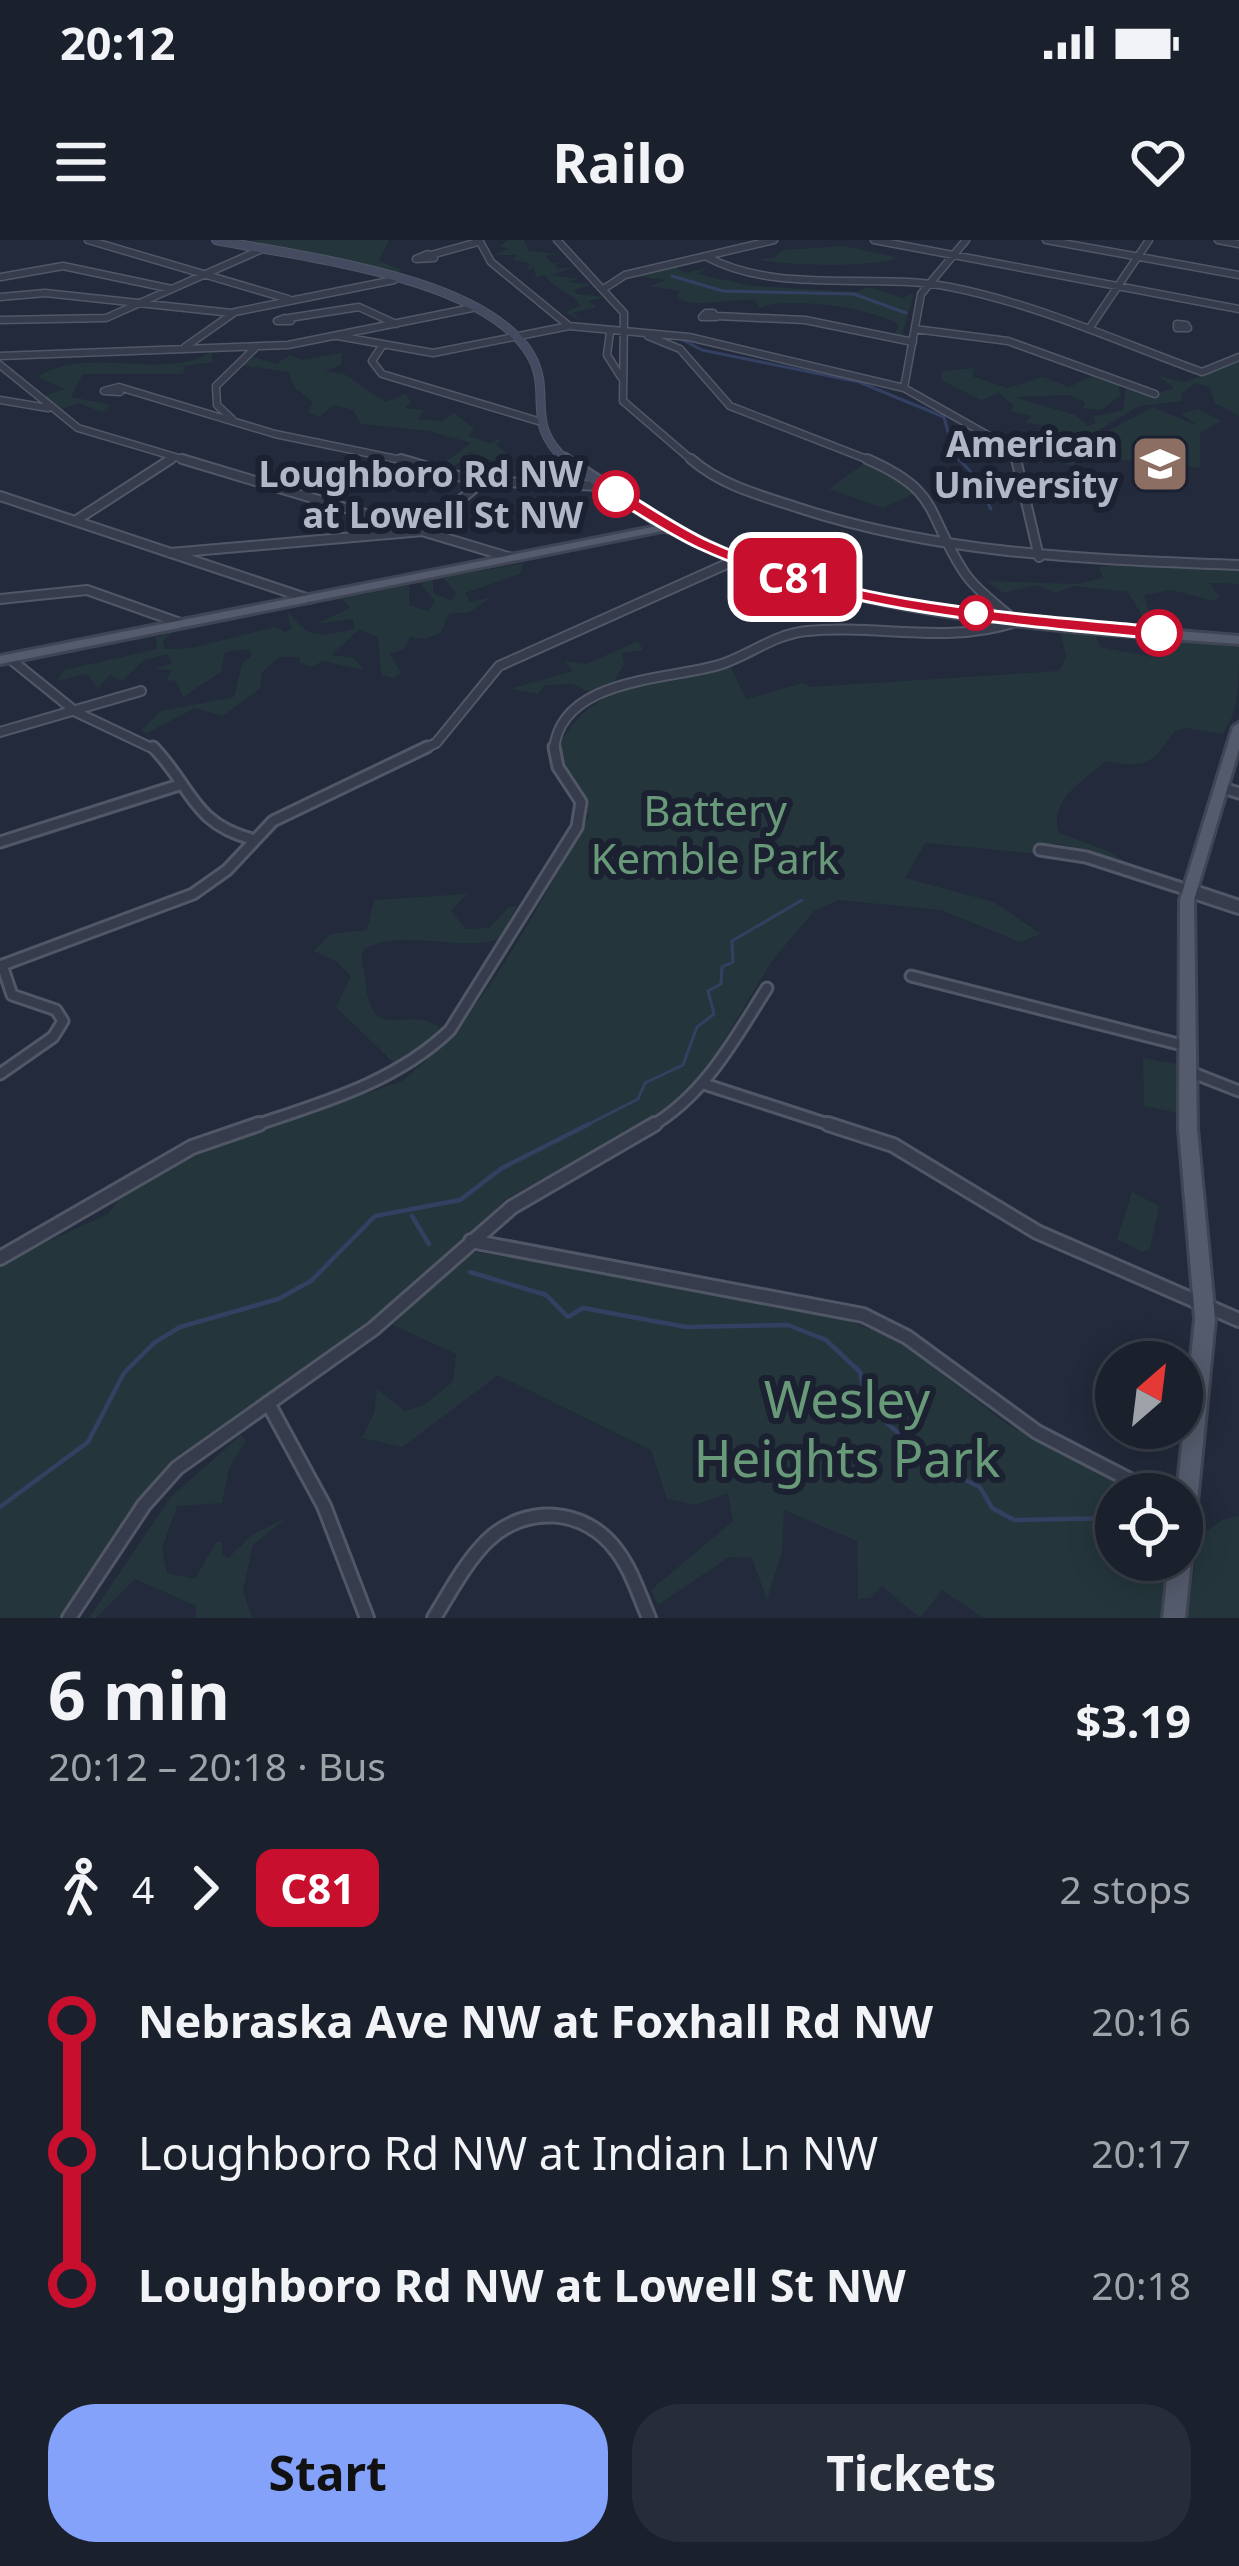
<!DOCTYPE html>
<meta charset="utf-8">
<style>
:root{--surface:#1a202c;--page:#272d38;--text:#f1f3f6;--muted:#9fa3a9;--line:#383e48;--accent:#84a2f9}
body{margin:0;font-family:"Noto Sans",sans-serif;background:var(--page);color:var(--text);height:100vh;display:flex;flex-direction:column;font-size:45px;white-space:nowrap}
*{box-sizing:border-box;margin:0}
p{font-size:39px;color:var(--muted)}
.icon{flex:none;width:66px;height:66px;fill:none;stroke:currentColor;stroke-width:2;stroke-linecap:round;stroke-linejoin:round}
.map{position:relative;height:1378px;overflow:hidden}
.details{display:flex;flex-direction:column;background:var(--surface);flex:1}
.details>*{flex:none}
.badge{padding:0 24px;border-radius:18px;font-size:42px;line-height:78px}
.needle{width:78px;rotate:28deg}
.controls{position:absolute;left:1095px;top:1101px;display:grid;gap:24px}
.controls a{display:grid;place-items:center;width:108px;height:108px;border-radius:50%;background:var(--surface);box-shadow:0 6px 30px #0003,0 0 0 3px var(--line);font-size:60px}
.map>.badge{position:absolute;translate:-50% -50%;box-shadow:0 0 0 6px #fff}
.legs{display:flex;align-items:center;gap:18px;height:132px;padding:0 48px;font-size:39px}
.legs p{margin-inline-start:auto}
.head{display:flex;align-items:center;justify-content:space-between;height:204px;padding:0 48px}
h1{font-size:66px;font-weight:700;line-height:90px}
.primary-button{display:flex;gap:24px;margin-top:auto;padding:24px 48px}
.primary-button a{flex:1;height:138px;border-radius:48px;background:var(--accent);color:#111;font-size:48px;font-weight:700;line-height:138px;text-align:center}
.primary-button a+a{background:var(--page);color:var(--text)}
ul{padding:0 48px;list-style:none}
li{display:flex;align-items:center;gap:42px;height:132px;font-size:45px}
li i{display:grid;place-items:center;width:18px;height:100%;margin:0 15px;background:currentColor}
li i::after{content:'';width:30px;height:30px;margin:-15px;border:9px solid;border-radius:50%;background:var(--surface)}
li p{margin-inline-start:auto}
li:first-child i{background:linear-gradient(#0000 50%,currentColor 0)}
li:last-child i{background:linear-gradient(currentColor 50%,#0000 0)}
.status{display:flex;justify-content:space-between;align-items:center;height:84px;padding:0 60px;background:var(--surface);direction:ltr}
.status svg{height:33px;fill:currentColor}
header{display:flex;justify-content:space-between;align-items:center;height:156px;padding:0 48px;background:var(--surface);font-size:54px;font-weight:700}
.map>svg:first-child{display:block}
.green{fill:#24363c}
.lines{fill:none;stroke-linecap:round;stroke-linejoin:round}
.stream-far1{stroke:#334061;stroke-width:3}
.stream{stroke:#334061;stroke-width:4.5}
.minor-far3-casing{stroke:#515766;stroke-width:9}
.minor-far2-casing{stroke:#515766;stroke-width:12}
.minor-far1-casing{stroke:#515766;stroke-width:15}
.minor-casing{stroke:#515766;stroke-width:18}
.tertiary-casing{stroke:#515766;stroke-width:18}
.secondary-far1-casing{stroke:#515766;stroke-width:10}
.secondary-casing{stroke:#515766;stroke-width:15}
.primary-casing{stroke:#3f4554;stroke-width:6}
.minor-far3{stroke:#363c4b;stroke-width:6}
.minor-far2{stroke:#363c4b;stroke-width:8}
.minor-far1{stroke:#363c4b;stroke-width:9}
.minor{stroke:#363c4b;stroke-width:12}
.tertiary{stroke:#363c4b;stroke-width:12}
.secondary-far1{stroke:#444a5f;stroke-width:8}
.secondary{stroke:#444a5f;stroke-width:10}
.primary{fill:#545b6c;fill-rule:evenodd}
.line-1{fill:#c8102e;stroke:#fff;stroke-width:3}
.stop-1-dot{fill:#fff;stroke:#c8102e;stroke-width:6}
.labels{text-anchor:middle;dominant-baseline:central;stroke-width:12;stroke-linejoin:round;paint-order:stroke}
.far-poi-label{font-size:36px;font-weight:bold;fill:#b1b7c7;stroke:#1b2130;text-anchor:end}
.far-stop-label{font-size:36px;font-weight:bold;fill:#b1b7c7;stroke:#1b2130;text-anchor:end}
.park-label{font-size:42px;fill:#689979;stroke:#1b2130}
.near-park-label{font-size:51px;fill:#689979;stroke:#1b2130}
</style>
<div class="status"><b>20:12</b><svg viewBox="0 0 49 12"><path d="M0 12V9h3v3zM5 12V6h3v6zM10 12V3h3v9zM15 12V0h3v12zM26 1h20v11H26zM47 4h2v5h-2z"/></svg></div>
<header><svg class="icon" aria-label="menu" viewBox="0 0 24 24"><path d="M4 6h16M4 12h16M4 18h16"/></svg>Railo<svg class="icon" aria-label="heart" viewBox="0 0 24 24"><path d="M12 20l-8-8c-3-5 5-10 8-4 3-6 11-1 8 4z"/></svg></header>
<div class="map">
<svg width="1239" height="1378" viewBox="0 0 1239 1378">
<rect width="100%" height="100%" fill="#222a3b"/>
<!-- green -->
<path class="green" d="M253,0H389L379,21L402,30L392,36L245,3Z
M508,0H524L529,11L557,14L545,16L552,23L568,22L555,24L557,29L575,27L552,35L579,39L568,42L592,44L574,50L576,54L605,57L588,61L597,67L572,73L584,81L564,72L581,66C572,52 550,48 546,35L529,39L536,36L534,27L528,31L529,23L514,20L516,15H493L509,9L500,6Z
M844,6L896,17C884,28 781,26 758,19L774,18L782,10Z
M675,26L685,33L709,27L697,34L753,46L856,52L869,47L902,58L914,53L902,97L894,95L899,85C873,67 785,56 760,68L755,60C731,58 697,69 676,58L680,51L649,46L667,40L633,36Z
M211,112L213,122L185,126L183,134H83L71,157L111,165L102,172L78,163L60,170L44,156L64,149L38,137C84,104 165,142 211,112Z
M342,113L341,125L325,131L344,134L385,162L406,154L411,163L405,168L424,170L418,179L442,181L454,173L474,189L469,196L489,203L503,198L496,205L510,216L495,222L471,212L451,229L444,223L471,203L429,191L361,184L353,170L334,165L319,177L308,172L313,162L294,147L288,132L242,125L254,117L276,124L290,115L301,120Z
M1239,122V176L1215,163L1210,147L1196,143L1181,154L1182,161L1139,166L1082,200L1074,226L1065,224L1063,214L1044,209L1060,189L1025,182L1032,176L1011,172L1013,165L999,153L981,160L941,140L942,131L975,128L972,136L1007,148L1043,137L1069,147L1094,135L1118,144L1121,155L1102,170L1083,168L1085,162L1069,155L1014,157L1075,175L1088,186L1096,183L1093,177L1123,170L1126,147L1153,155L1174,148L1158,136L1184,142Z
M1153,167L1198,186L1181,174L1198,169L1221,181L1200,193V228L1092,217L1093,199Z
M865,223L897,236L917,252L883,268L829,249Z
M524,323L520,334L465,353L470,362L491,357L470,372L449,374L441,392L426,399L410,397L404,409L390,414L401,433L393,438L381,435L378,397L359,390L331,415L353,418L364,430L322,421L313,427L300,423L299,417H279L262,432L260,449L223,476L195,468L147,493L141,490L161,471L234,457L242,424L252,415L248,409L225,412L221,432L183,457L176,441L167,440L171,430L154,429L172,423L168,414L144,420L122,441L110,435L98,448L87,434L57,441L64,430L157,409L156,397L173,392L163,401L165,409L191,408L275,387L285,392L291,389L287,370C308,398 316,398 354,389L353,379L316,384L350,368L342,359L409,345V365L428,371L435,361L420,343L433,340V353L452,361L456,353L443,338Z
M1113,325L1239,330V344L1210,343L1219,357L1215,361L1171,350L1144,355L1149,372L1160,375L1147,384L1128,352L1075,346L1056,353L1037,345L1004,353L986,341L1075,344L1103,338L1099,327Z
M1060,391L1095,395L1101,407L1157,418L1162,417L1157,400L1239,407C1239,439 1239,476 1222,494L1187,488L1175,491C1150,523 1151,529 1106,521C1084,540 1048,560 1059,593L1108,611L1131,626L1061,604H1038L1039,614L925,603L905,638L994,662L1041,694L1020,702L941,670L838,660L814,671L772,721L703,835L667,872L507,958L360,1096L236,1176L161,1238L76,1378H0V1023L108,974L124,953L175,920L402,841C483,779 539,664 589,576L558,510C585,442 668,438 730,426L746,459L803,443L810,447L1059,431L1066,417Z
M638,401L643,410L622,413L624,424L614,441L594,454L572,444L545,445L538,454L510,449L573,431L564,421L586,424Z
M467,654L451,671L466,689L489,688L509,667L517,666L500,699C457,713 405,687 364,709C359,721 364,725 365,737C371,810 406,763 439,787L438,794L395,824L336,767L351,736L336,721L314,711L330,694L367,690L374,660Z
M1143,818L1176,824L1178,873L1144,866Z
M1132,952L1159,966L1150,1009L1142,1012L1117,999Z
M476,1012L820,1069L897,1100L1007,1184L1138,1254H1116V1320H1181L1171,1378H984L942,1350L920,1378L882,1346L870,1358L858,1359L857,1301L784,1270L782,1312L767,1360L752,1318L729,1317L658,1365L651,1350L733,1281L728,1253L696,1265L667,1259L651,1210L498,1135L402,1207L362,1198L374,1173L377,1149L405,1171L422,1166L453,1142L456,1114L393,1085L455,1021Z
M241,1195L246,1200L229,1228L222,1263L177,1266L162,1309L167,1333L195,1339L216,1302H222V1314L228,1318L253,1294L286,1278L253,1305L243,1351L252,1378H196V1366L135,1339L96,1378H89L170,1258Z
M1239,1276V1378H1187L1198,1297L1224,1279Z"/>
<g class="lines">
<!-- stream-far1 -->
<path class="stream-far1" d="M672,36L723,51L854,54L906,73
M681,99L702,110L859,142L944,177L950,199L946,206L970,231L991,269
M583,887L638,859L645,843L683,825L697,787L714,774L708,751L721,744L722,727L733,722L732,701L802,660"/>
<!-- stream -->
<path class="stream" d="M412,976L429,1004
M470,1032L546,1055L568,1077L583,1068L686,1087L788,1085L826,1100L860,1132L864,1152L888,1184L935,1226L980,1247L992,1268L1014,1280L1116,1278
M0,1267L88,1202L124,1133L154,1103L180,1087L278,1059L311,1041L375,976L460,960L502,928L589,884"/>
<!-- minor-far3 casing -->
<g class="minor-far3-casing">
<path id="minor-far3" d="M88,0L288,59
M479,0L491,22L569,86
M557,0L624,73L623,161L694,222
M874,0L1239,69
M1046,0L1239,35
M1218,0L1239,4
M428,14L434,18L416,19Z
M431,15L478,2
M707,17C779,55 872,32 950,47C1037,64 1119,102 1202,132L1239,117
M1,37L63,26L172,49
M605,48L625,35L774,0
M0,57L45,53L232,73
M706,73H713L716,77H702Z
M717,76L805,80L913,102
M285,78L291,81H277Z
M289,78L359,67L396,84
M0,80L106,78L260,10
M1177,84L1186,85L1188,88H1177Z
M915,89L1008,101L1155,154
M1089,89L1149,0
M610,92L607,115L621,137
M338,96L433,113L569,86L689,97L904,148L1014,210L1017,222
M648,96L680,109L730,166L874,222
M382,106L372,121L382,134L538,181
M185,107L235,72L394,40
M0,116L288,105L472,68
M0,125L78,188L192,222
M904,148L921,54L966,0
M120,152L104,151L119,147L275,194L411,222
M0,160L48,168
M232,179L217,165L216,146L256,107
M166,222L174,217"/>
</g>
<!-- minor-far2 casing -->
<g class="minor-far2-casing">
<path id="minor-far2" d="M182,219L512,318
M401,219L475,241L603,246
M691,219C722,246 760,255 799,268C943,315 1088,319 1239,325
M1016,219L1039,317
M0,256L309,359
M75,281L171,219
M170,313L423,291L482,242
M0,359L87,350L183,384
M9,418L76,472L156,510
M0,492L141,451
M421,510L436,503L499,426L738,319
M554,510C560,436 674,440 722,424C751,414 775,394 807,391C878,384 946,405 1016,382C999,366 974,349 962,329C925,270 940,251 867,219"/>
</g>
<!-- minor-far1 casing -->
<g class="minor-far1-casing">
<path id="minor-far1" d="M153,507C192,547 192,583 252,599
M1220,547L1239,553
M0,602L179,545
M1040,610L1086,617L1188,650
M0,726L193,654L227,630L273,581L427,507
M911,736L1186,806
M1188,831L1239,851
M0,834L53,797L63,781L56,770L12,755L2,725
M704,844L837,887
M250,887C321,863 395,843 450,790L577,587L581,562L558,527L554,507
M650,887C705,855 734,800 767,748"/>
</g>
<!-- minor casing -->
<g class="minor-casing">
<path id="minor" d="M828,884L893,905L1037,992L1239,1080
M471,1001L863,1075L907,1097L1037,1192L1157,1254
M0,1018L192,907L259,884
M268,1163L324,1266L367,1378
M69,1378L144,1265L177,1228L373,1089L512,967L655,884
M434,1378C450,1352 465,1323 487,1301C525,1264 585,1267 617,1311C632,1331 639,1355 649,1378"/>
</g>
<!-- tertiary casing -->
<g class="tertiary-casing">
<path id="tertiary" d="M1188,650L1239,667"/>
</g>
<!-- secondary-far1 casing -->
<g class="secondary-far1-casing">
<path id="secondary-far1" d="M216,0C300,17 483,36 530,114C554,154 522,183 568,222"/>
</g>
<!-- secondary casing -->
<g class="secondary-casing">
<path id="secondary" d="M564,219L668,287"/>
</g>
<!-- primary casing -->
<g class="primary-casing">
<path id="primary" d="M668,284L736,314L805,338L873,355L1021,378L1239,396V404C1091,393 937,386 794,342C750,328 709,310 667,290L0,424V416Z
M1239,483V509L1194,660L1197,889L1215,1079L1193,1304L1188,1312L1191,1320L1185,1378H1163L1169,1320H1182V1254H1177L1195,1079L1179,889L1180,660L1233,487Z"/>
</g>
<!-- minor-far3 -->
<use href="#minor-far3" class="minor-far3"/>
<!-- minor-far2 -->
<use href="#minor-far2" class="minor-far2"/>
<!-- minor-far1 -->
<use href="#minor-far1" class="minor-far1"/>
<!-- minor -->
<use href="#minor" class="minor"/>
<!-- tertiary -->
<use href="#tertiary" class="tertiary"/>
<!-- secondary-far1 -->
<use href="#secondary-far1" class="secondary-far1"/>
<!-- secondary -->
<use href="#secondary" class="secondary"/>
<!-- primary -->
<use href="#primary" class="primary"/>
</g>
<!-- line-1 -->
<path class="line-1" d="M610,250H622C650,267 679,287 709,301C846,364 1011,373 1159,387L1168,393L1159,399C1007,384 839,373 698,308C668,294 639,274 610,257Z"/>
<!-- icons -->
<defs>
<g id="university-square" transform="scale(3)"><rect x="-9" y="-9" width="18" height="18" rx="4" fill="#8d6e63" stroke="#1b2130"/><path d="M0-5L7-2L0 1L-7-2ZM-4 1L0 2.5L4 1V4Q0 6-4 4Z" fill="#fff"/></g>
</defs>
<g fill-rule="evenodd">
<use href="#university-square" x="1160" y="224"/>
</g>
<!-- markers -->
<g class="stop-1-dot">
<circle cx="616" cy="254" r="21"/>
<circle cx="976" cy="373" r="15"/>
<circle cx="1159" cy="393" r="21"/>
</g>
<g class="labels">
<!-- far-poi labels -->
<g class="far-poi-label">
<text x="1118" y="203">American<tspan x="1118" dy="41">University</tspan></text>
</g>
<!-- far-stop labels -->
<g class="far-stop-label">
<text x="583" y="233">Loughboro Rd NW<tspan x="583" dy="41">at Lowell St NW</tspan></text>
</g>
<!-- park labels -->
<g class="park-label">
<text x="715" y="569">Battery<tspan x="715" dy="48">Kemble Park</tspan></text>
</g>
<!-- near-park labels -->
<g class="near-park-label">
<text x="847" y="1158">Wesley<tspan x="847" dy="59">Heights Park</tspan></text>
</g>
</g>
</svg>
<div class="controls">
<a><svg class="needle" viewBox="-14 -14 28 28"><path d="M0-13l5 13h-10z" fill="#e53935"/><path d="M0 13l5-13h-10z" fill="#9fa3a9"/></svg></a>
<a><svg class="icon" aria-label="locate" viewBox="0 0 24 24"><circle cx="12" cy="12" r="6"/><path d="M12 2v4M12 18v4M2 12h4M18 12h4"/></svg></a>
</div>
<b class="badge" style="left:795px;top:337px;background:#c8102e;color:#fff">C81</b>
</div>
<section class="details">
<div class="head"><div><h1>6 min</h1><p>20:12 – 20:18 · Bus</p></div><b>$3.19</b></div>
<div class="legs"><svg class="icon" aria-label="walk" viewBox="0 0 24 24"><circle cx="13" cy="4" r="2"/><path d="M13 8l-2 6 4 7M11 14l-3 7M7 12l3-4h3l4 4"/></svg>4<svg class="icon" aria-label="forward" viewBox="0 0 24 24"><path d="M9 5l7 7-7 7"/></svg><b class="badge" style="background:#c8102e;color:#fff">C81</b><p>2 stops</p></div>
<ul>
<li><i style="color:#c8102e"></i><b>Nebraska Ave NW at Foxhall Rd NW</b><p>20:16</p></li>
<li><i style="color:#c8102e"></i><span>Loughboro Rd NW at Indian Ln NW</span><p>20:17</p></li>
<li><i style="color:#c8102e"></i><b>Loughboro Rd NW at Lowell St NW</b><p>20:18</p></li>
</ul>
<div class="primary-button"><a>Start</a><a>Tickets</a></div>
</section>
